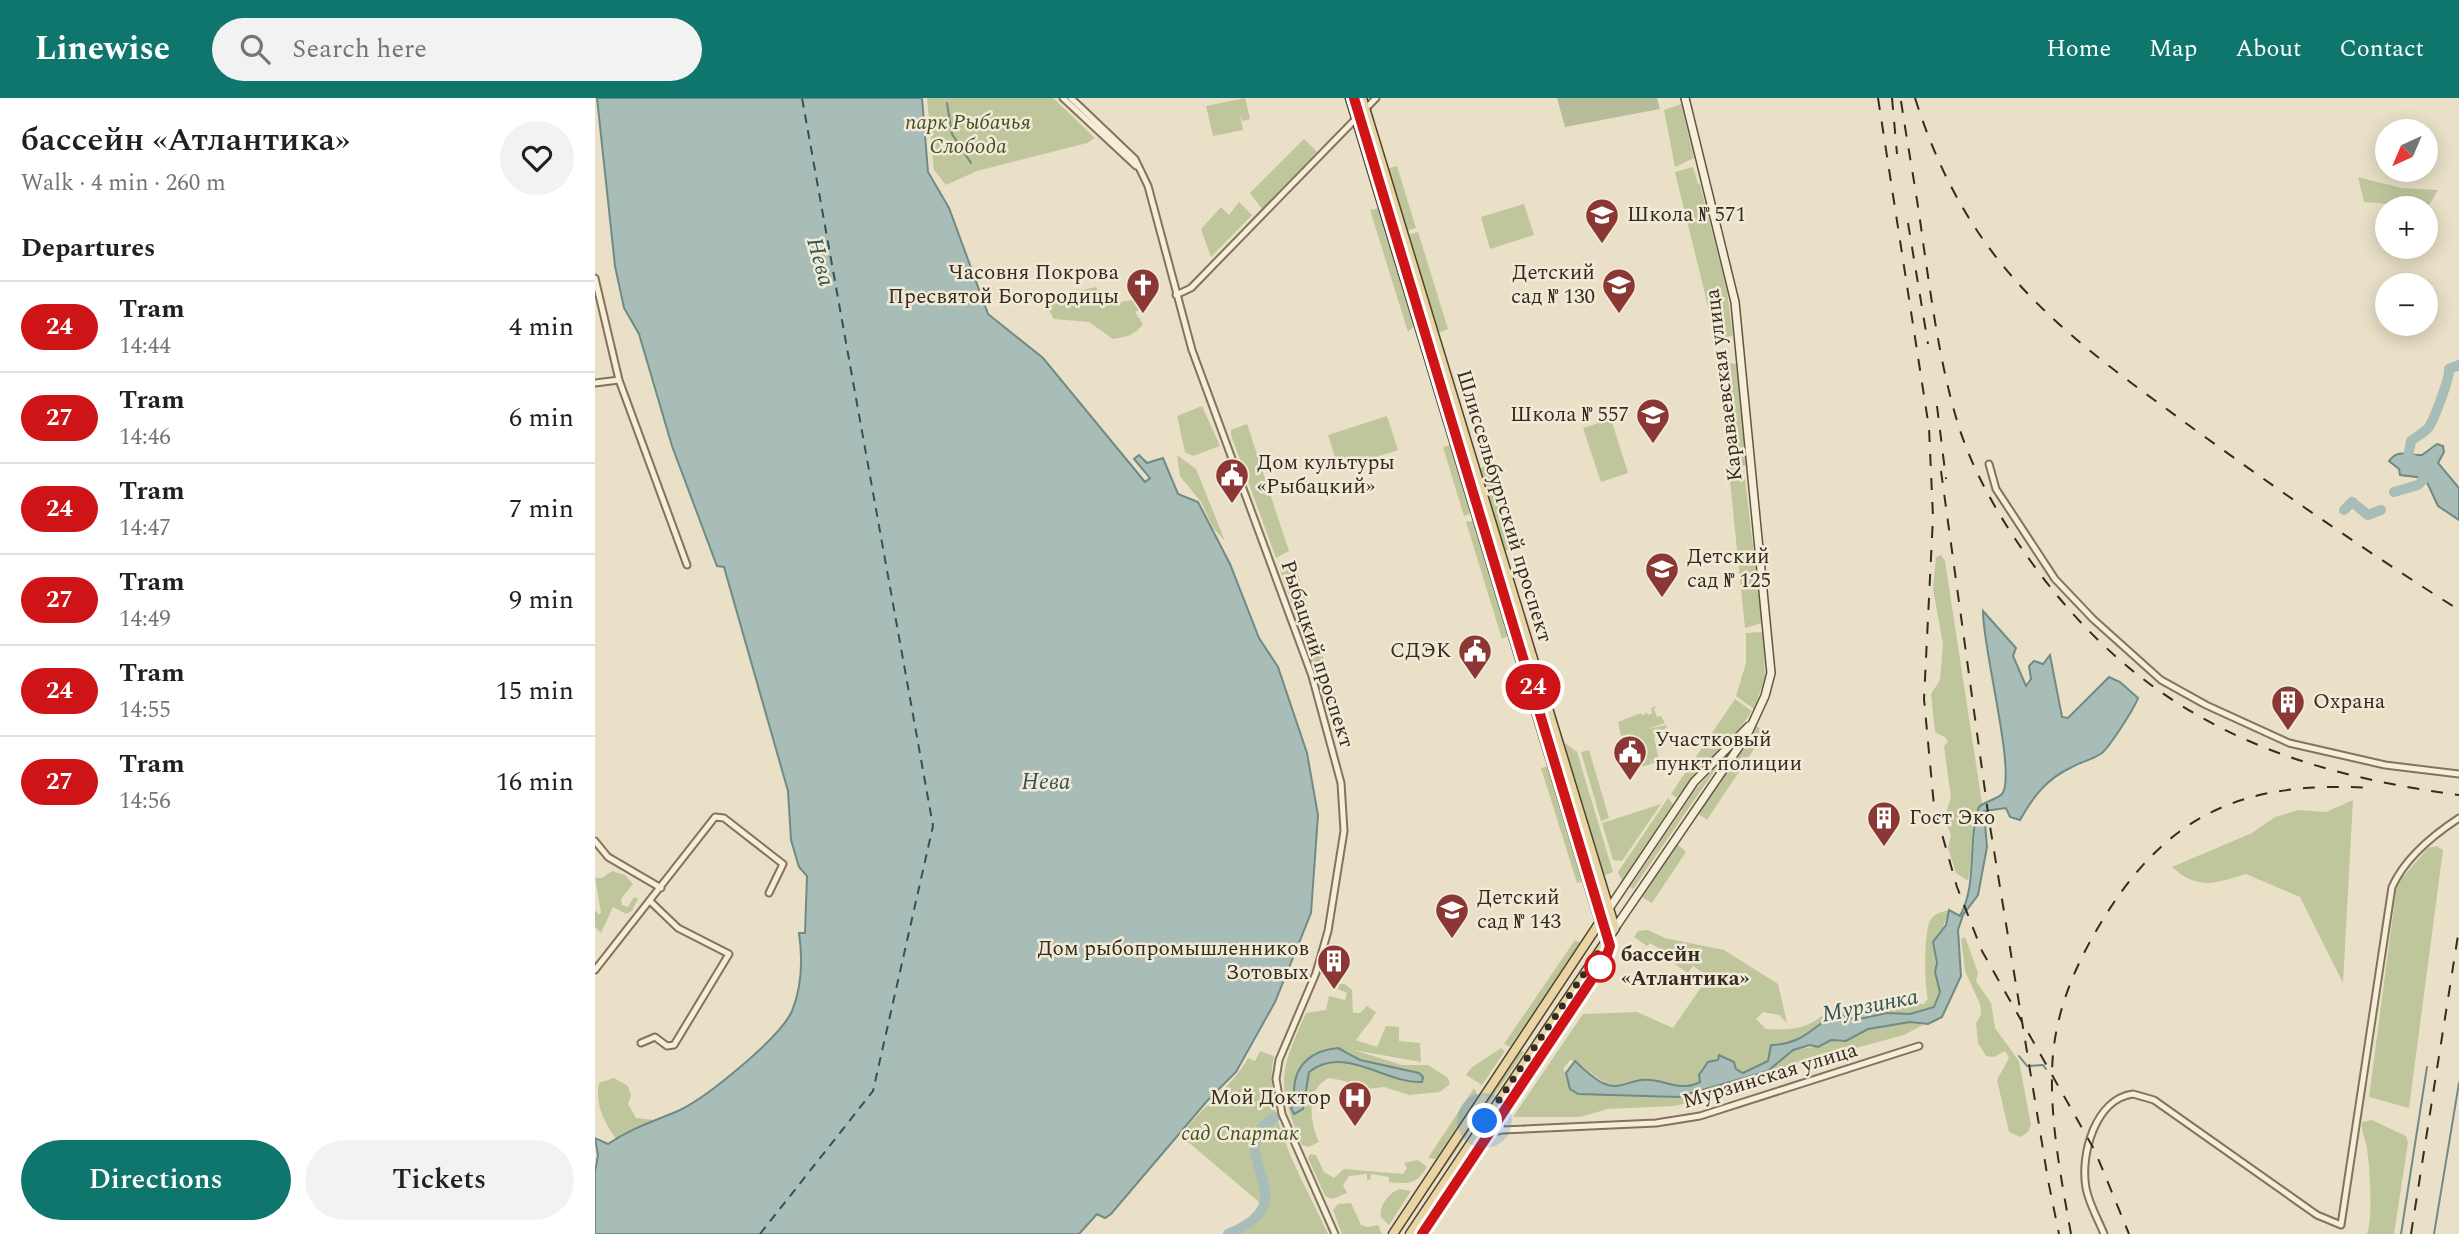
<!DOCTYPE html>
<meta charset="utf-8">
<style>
:root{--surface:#fff;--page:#f2f2f2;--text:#202124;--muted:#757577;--line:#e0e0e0;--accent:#0f766e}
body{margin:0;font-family:Spectral,serif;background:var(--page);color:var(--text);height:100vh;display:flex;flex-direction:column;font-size:26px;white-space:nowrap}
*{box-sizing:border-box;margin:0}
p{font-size:23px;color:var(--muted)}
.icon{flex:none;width:38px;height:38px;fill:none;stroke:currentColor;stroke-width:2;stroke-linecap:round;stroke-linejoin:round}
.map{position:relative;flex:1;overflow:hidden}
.drawer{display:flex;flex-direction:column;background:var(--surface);width:595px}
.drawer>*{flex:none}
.badge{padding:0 14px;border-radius:23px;font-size:24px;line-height:46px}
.needle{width:46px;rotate:224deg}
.buttons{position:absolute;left:1780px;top:21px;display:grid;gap:14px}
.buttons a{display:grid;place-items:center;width:63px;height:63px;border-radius:50%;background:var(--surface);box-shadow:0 4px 18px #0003;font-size:35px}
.you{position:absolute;width:35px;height:35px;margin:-18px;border:5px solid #fff;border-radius:50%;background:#1a73e8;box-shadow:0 0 0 10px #1a73e833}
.map>.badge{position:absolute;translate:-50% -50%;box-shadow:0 0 0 4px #fff}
h2{padding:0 21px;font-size:26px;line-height:63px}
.round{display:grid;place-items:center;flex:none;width:74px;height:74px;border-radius:37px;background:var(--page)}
.summary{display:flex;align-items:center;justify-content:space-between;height:119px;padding:0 21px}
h1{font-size:33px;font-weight:600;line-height:52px}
.button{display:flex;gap:14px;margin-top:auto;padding:14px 21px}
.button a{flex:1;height:80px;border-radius:42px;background:var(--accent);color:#fff;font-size:28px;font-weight:600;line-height:80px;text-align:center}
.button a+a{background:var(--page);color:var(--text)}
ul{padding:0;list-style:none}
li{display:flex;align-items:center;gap:21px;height:91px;padding:0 21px;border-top:2px solid var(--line)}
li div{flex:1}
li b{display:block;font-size:26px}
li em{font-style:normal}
li .badge{min-width:77px;font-weight:700;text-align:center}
header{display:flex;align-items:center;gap:42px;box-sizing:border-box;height:98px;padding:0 35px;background:var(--accent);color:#fff}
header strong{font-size:33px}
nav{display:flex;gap:38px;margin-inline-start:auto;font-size:24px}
.search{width:490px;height:63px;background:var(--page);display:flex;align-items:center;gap:18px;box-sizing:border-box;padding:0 24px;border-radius:38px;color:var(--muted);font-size:26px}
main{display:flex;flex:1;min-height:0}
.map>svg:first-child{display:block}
.green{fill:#c0c69c;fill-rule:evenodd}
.cemetery{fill:#b7bc9a}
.water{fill:#a8bdb8;stroke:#6f8b85;stroke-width:2}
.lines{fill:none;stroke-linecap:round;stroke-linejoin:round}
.stream{stroke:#6f8b85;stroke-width:2}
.river{stroke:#a8bdb8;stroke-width:10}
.ferry{stroke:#315352;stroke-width:2;stroke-dasharray:9 7;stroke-linecap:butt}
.street-casing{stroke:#83735e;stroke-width:9}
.secondary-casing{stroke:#655442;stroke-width:10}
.primary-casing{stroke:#514232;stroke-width:11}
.street{stroke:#f5eed9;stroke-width:5}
.secondary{stroke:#f5eed9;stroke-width:7}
.primary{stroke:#e8d5a3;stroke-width:8}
.tram{stroke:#352b20;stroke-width:2}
.rail{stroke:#352b20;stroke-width:2;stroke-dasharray:12 12;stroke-linecap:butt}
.line-casing{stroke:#fff;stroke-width:16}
.line{stroke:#ce1417;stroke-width:10}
.walk{stroke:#352b20;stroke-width:7;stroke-dasharray:0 12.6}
.stop-dot{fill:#fff;stroke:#ce1417;stroke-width:3.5}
.labels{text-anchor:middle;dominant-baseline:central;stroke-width:5;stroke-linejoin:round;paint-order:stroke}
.park-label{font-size:21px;font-style:italic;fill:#444f29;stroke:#f1ead6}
.poi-label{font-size:21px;fill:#352b20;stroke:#f1ead6;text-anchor:start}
.street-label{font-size:21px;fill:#352b20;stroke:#f1ead6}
.stop-label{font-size:21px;font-weight:bold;fill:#352b20;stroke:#f1ead6;text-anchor:start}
.water-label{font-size:23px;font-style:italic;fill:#315352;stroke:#f1ead6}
</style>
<header>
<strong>Linewise</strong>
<div class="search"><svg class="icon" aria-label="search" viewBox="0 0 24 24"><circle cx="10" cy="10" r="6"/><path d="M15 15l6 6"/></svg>Search here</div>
<nav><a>Home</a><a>Map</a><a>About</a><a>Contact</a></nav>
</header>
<main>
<section class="drawer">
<div class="summary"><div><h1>бассейн «Атлантика»</h1><p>Walk · 4 min · 260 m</p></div><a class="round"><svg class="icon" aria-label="heart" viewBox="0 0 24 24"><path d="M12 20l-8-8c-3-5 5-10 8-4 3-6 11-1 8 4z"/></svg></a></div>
<h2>Departures</h2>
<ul>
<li><span class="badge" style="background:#ce1417;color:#fff">24</span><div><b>Tram</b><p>14:44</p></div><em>4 min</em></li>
<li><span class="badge" style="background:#ce1417;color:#fff">27</span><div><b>Tram</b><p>14:46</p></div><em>6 min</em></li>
<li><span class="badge" style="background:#ce1417;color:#fff">24</span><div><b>Tram</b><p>14:47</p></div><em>7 min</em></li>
<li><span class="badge" style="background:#ce1417;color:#fff">27</span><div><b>Tram</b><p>14:49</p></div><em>9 min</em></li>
<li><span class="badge" style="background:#ce1417;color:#fff">24</span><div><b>Tram</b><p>14:55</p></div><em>15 min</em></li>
<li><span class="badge" style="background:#ce1417;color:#fff">27</span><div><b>Tram</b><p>14:56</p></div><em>16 min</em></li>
</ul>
<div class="button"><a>Directions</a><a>Tickets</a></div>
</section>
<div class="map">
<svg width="1864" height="1136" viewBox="0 0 1864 1136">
<rect width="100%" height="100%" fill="#e9e0c7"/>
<!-- green -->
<path class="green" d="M332,0H458L500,40L492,45L382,73L351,87L339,72Z
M650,0L655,21L647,23L644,13L648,32L618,38L611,8Z
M1086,6L1099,60L1080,69L1069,12Z
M709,41L722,54L667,111L655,95Z
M802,68L821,130L812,133L791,71Z
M1098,69L1103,86H1105L1132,193L1138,238L1121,241L1080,74Z
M1763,79L1806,90L1843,92L1833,109L1769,104Z
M644,104L657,117L616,159L606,131L626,109L634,117Z
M929,106L939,137L895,151L886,119Z
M783,110L819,228L813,234L775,112Z
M823,134L853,231L845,234L841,231L812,137Z
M501,189L510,204L521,205L553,199L550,209L540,214L548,226C540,237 531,239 518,241L494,224L459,221L449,203L455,199Z
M1135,265L1141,266L1151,367L1134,373L1123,269Z
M607,308L625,348L598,358L590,354L582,318Z
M792,318L803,352L744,371L733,337Z
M1016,321L1033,375L1006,384L988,330Z
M652,326L694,453L681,460L636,337V332Z
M855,347L876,415L869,418L848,349Z
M582,357L601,371L630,443L618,430L606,404L585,378Z
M894,366L920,450L908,453L884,371Z
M1150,381L1167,525L1150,530L1135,383Z
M878,423L913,538L907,541L871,424Z
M1346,457L1350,463L1387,705C1374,719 1378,763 1373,783L1361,775L1353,750L1356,737L1349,720L1356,700L1349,648L1353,644L1351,640L1340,634L1336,596L1345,582L1348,546L1338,491L1341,459Z
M694,464L700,467L744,610L741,616L735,617L685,471Z
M1168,534L1170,580L1159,611L1141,598L1151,565V535Z
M1140,601L1157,613C1136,647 1104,667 1082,700L1076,696Z
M1062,608L1059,611L1062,619L1066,618L1070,625L1052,631L1071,627L1072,630L1062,634L1059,640L1064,662L1057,666L1055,659L1056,666L1039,671L1027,640L1038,635L1026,638L1023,624L1046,615L1048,618L1051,614L1053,617L1057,615L1056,610Z
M1161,628L1171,633L1112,722L1102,715Z
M967,643L982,654L1018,774L1008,778Z
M994,652L1014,720L1006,723L986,654Z
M954,668L989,783L982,785L946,670Z
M1122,668V669L1038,791L1035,789L1100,692Z
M1073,700L1078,706L1027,783L1023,774Z
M1758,702L1748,885L1705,799L1651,776C1621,785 1603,793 1577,769L1657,735L1680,719L1704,712L1731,714Z
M1066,706L1027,763L1018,762L1007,725Z
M1082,746L1091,754L1057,805L1047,799Z
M1842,748L1848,752L1814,1010L1774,999L1802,786L1833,750Z
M17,773L30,777L38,786L26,801L27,807L33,809L39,799L43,801L37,813L31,816L18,809L6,835L0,829V812L4,817L6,814L0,780H7Z
M1354,812L1339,855L1345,894L1339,909L1315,916L1292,915L1260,922L1241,916L1213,938L1175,950L1177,953L1173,963L1148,975L1141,971L1139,964L1123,960L1116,965L1105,984L1084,990L1065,985L1014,988L980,963L975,962L968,971L983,996L1083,999L1096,997L1173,973L1198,952L1225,948L1236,942L1245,944L1273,931L1315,924L1328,927L1309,937L1186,970L1170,982L1154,988L1080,1008L1013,1011L985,1019H918L988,916L1042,914L1078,930L1107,888L1110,889L1116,880L1098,868L1093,875L1075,863L1077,859L1055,845L1052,848L1039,839L1043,833L1053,832L1070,840L1129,852L1183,886L1192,925L1184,917L1168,914L1161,921L1171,931C1188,932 1203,932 1218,924C1226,920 1229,914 1238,912L1299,905L1329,906L1333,901C1329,888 1329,834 1335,823C1339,815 1347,814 1354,812Z
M1370,839L1383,875L1381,883L1396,905L1400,930L1424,963L1436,1027L1433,1034L1426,1039L1414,1034L1402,982L1414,960L1410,953L1399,959L1391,958L1383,945L1381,925L1386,917L1385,906L1370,873L1366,841Z
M980,842L985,845L915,949L909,946Z
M744,886H750L757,892L758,915H765L772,908L781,914C774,928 762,936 757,951L761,942L782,949L791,928L804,929V943L825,945L826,964L759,952L807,967H833L853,980L855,986L845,994L814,997L789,989L764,992L750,983L734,980C710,991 715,1024 724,1044L713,1049L707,1047C681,985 684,975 711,915L731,912L734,898L750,902L752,895L743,891ZM752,953L765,962L824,975L825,985C793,976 744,950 714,974L708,1011L697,1010C702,1003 698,1002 699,994C704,956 719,954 752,953Z
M906,950L910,953L887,987L871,977L876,970Z
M927,952L929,954L843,1079V1076Z
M665,953L679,958C666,1016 709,1083 733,1136H641L661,1124L670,1109L586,1038C605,1009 636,991 653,960L660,963Z
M19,980L33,988L36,998L33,1006L41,1020L59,1022L21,1041C9,1023 0,1007 4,985Z
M879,990L883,998L841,1061L833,1060Z
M1777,1022L1811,1038L1813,1045L1799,1136H1772C1778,1118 1775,1072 1772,1051C1771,1041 1766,1035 1767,1024Z
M715,1056L721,1057L729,1074L739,1080L749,1071L808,1076L812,1070L809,1065L823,1062L832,1069C821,1087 814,1086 794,1084V1079L776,1076L775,1082L772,1081V1076L754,1078L748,1087L752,1095L737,1101L730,1098L713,1060Z
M805,1091L816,1093L794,1127L786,1119C784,1108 794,1094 805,1091Z
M756,1105L766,1127L773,1129L783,1127L787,1136H747L738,1112L743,1106Z"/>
<!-- cemetery -->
<path class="cemetery" d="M962,0H1062L1065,11L970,29Z"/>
<!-- water -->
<path class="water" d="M2,0H327L333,74L354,110L393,216L448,260L550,384L555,380L539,361L544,357L552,365L568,360L583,396L603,404L635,466L664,540L683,569L712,655L723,717L716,815L680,904L641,974L612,1003L516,1116L510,1120L502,1116L484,1136H0V1074L3,1057L0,1040L13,1046C36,1030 60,1023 85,1012C112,999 185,940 197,913C207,888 208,862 204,835H210L212,778L204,769L196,742L193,693L129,469L122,468L77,348L44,236L29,210L20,168Z
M1842,346L1848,348L1849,354L1843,365L1864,390V422L1843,408L1830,380L1805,377L1804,371L1794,363C1804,350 1813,358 1827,357Z
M1388,513L1421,550L1418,558L1431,588L1436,581L1434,568L1439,563L1448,566L1455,557L1467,619L1473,620L1514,579L1525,584L1543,600C1539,611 1515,648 1507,655C1499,661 1486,664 1477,669C1451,681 1438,699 1425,722L1415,719L1411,710L1389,713L1392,749L1383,797L1368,817L1363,832L1366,878L1347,919L1333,926L1315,924L1273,931L1251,943L1236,942L1223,949L1215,947L1198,952L1173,973L1083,999L983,996L975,991L971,975L980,963C986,969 1003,984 1010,986C1021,991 1032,985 1041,983C1065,977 1082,996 1105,984L1104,977L1113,964L1123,962L1124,957L1139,964L1141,971L1148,975L1173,963L1176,947C1209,946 1215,930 1241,916L1260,922L1292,915L1315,916L1339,909L1345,894L1340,874L1342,865L1338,844L1351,827L1354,812L1365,818C1383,785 1372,744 1384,709C1390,703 1401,702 1407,696C1422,677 1387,548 1388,513Z
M743,950L765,962L824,975L828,979L827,984C791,986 749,946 714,974L708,1011L699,1016L696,1010C701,1003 699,1001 699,994C699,966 718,952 743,950Z"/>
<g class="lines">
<!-- stream -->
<path class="stream" d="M352,5L357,36L376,65
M1424,958L1432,968L1448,967L1451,971
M1806,1136L1832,969
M1839,1136L1864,985"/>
<!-- river -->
<path class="river" d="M1799,394L1823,387L1830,380L1819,362L1813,360L1816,343C1822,338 1829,335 1834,329C1839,321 1855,280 1854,271L1864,267
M1749,412L1757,404L1773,417L1786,412
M633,1136C719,1101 621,1056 680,1019"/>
<!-- ferry -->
<path class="ferry" d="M165,1136L278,993L338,728L207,0"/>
<!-- street casing -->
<g class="street-casing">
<path id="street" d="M468,0L541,68
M476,0L540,61L553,88L597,252L717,578L746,685L749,733L733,833L721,875L684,962L681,981L687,1016L740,1136
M0,180L24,282L92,467
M581,197L596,190L781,0
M0,285L24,282
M1394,366L1401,391L1460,481L1498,521L1566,582L1611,607L1694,645L1790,667L1864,676
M0,743L13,759L66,790
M0,872L120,719L129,720L188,766L174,795
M46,945L60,939L72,948L79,947L134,856L83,830L56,804
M900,1012L907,1032
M883,1037L907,1032L1061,1025L1105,1018L1324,948
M1509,1136C1503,1121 1494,1106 1491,1090C1485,1057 1500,1001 1538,996L1559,1002L1722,1117L1746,1127L1797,789C1810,760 1838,737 1864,720"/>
</g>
<!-- secondary casing -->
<g class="secondary-casing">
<path id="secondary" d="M1090,0L1140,204L1176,575L1170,598L1152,637L1020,830L1005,824L1099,684L1154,628"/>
</g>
<!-- primary casing -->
<g class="primary-casing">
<path id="primary" d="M755,0L1005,824L798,1136
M767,0L1020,830L815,1136"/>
</g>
<!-- street -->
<use href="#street" class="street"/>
<!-- secondary -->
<use href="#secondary" class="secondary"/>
<!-- primary -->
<use href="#primary" class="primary"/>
<!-- tram -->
<path class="tram" d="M763,0L1019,844L1013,862L830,1136"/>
<!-- rail -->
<path class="rail" d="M1283,0L1334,330L1338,419L1329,601L1339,708L1362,789L1387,853L1500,1053L1534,1136
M1297,0L1302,56
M1320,0C1375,173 1470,237 1610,339C1693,399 1777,457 1864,512
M1306,3C1313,50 1322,97 1328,144C1337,205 1345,267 1363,326C1378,375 1407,424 1437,465C1547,617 1684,673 1864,697
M1313,125L1333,246
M1342,308L1351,381
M1346,373L1394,722L1453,1082L1464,1136
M1476,1136C1467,1085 1456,1030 1457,978C1457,925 1475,878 1501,833C1569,716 1646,682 1778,690
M1816,1136L1864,831"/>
</g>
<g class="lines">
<!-- line casing -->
<g class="line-casing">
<path id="line" d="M759,0L1015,848L1011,860L827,1136"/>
</g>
<!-- line -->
<use href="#line" class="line"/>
<!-- walk -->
<path class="walk" d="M890,1023L1003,855L1005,869"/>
</g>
<!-- icons -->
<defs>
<g id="school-pin" transform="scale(1.75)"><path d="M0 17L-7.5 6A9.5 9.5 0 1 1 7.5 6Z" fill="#8b3835" stroke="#f1ead6"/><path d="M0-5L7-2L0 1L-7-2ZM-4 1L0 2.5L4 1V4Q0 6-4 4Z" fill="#fff"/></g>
<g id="church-pin" transform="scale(1.75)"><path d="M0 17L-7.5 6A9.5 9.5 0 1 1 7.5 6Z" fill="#8b3835" stroke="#f1ead6"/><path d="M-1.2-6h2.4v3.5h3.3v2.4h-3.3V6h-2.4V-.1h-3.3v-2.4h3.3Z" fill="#fff"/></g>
<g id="civic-pin" transform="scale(1.75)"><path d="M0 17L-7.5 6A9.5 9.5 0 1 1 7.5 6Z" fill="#8b3835" stroke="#f1ead6"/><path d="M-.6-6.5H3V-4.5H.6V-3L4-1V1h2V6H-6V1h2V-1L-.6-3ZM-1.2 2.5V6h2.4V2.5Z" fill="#fff"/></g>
<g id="building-pin" transform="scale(1.75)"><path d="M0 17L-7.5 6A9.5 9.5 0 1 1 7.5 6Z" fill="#8b3835" stroke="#f1ead6"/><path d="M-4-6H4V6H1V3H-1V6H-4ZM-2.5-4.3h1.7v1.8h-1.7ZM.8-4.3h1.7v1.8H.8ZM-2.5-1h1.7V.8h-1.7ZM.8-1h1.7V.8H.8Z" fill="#fff"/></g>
<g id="hospital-pin" transform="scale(1.75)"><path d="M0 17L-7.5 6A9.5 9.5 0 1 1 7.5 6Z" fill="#8b3835" stroke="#f1ead6"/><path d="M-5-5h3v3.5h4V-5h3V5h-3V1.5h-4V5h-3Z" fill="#fff"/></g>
</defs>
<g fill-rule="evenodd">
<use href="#school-pin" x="1007" y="117"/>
<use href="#church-pin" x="548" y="187"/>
<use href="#school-pin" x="1024" y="187"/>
<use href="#school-pin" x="1058" y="317"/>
<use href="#civic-pin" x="637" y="377"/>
<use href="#school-pin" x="1067" y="471"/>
<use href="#civic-pin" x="880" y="553"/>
<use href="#building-pin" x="1693" y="604"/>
<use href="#civic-pin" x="1035" y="654"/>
<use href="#building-pin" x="1289" y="720"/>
<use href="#school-pin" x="857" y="812"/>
<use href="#building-pin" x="739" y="863"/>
<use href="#hospital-pin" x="760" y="1000"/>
</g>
<!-- markers -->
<circle class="stop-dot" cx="1005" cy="869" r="14"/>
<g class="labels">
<!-- park labels -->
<g class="park-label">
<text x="373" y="25">парк Рыбачья<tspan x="373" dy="24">Слобода</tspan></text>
<text x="645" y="1036">сад Спартак</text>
</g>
<!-- poi labels -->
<g class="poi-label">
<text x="1032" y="117">Школа № 571</text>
<text x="524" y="175" text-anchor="end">Часовня Покрова<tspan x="524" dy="24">Пресвятой Богородицы</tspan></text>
<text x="1000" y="175" text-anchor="end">Детский<tspan x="1000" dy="24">сад № 130</tspan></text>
<text x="1034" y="317" text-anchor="end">Школа № 557</text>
<text x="662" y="365">Дом культуры<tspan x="662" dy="24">«Рыбацкий»</tspan></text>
<text x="1092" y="459">Детский<tspan x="1092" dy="24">сад № 125</tspan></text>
<text x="856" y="553" text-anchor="end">СДЭК</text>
<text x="1718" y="604">Охрана</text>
<text x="1060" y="642">Участковый<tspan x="1060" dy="24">пункт полиции</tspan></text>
<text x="1314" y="720">Гост Эко</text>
<text x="882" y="800">Детский<tspan x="882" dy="24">сад № 143</tspan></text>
<text x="714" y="851" text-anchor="end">Дом рыбопромышленников<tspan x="714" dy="24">Зотовых</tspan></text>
<text x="736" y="1000" text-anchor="end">Мой Доктор</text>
</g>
<!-- street labels -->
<g class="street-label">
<text transform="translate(1129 287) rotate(-97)">Караваевская улица</text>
<text transform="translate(909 408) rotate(73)">Шлиссельбургский проспект</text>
<text transform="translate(722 556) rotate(72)">Рыбацкий проспект</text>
<text transform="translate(1175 978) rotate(-17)">Мурзинская улица</text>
</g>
<!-- stop labels -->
<g class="stop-label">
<text x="1026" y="857">бассейн<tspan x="1026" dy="24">«Атлантика»</tspan></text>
</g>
<!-- water labels -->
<g class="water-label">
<text transform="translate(225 164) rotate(74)">Нева</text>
<text x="451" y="684">Нева</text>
<text transform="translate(1275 908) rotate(-11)">Мурзинка</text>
</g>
</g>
</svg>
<div class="buttons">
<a><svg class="needle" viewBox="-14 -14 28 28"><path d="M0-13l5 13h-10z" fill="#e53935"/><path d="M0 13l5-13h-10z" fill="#757577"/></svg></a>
<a>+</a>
<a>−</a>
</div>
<div class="you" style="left:890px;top:1023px"></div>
<b class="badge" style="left:938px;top:589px;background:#ce1417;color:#fff">24</b>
</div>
</main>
